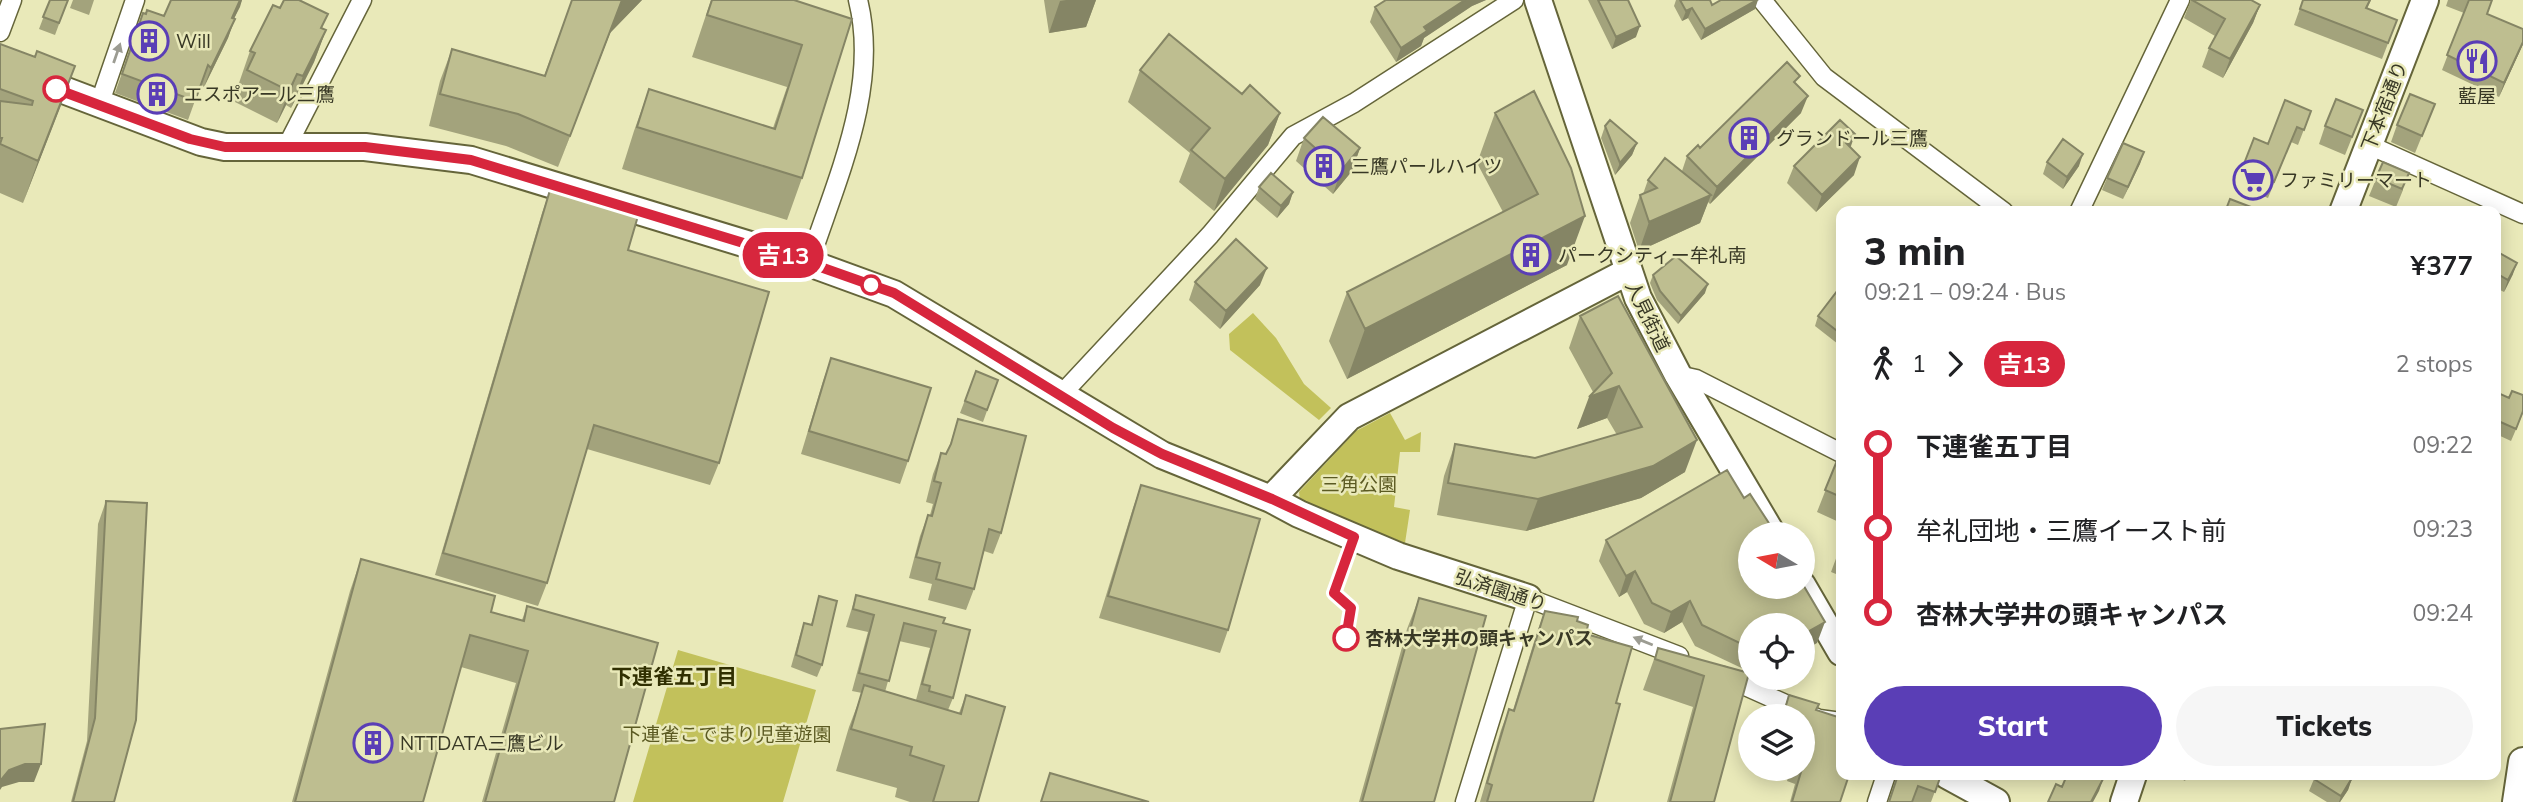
<!DOCTYPE html>
<meta charset="utf-8">
<style>
:root{--surface:#fff;--page:#f6f6f6;--text:#202124;--muted:#757577;--accent:#5a3eb6}
body{margin:0;font-family:Mulish,"Noto Sans JP",sans-serif;background:var(--page);color:var(--text);height:100vh;display:flex;flex-direction:column;font-size:26px;white-space:nowrap}
*{box-sizing:border-box;margin:0}
p{font-size:23px;color:var(--muted)}
.icon{flex:none;width:38px;height:38px;fill:none;stroke:currentColor;stroke-width:2;stroke-linecap:round;stroke-linejoin:round}
.map{position:relative;flex:1;overflow:hidden}
.side{position:absolute;left:1836px;top:206px;width:665px;height:574px;display:flex;flex-direction:column;background:var(--surface);border-radius:14px;box-shadow:0 4px 18px #0003}
.side>*{flex:none}
.badge{padding:0 14px;border-radius:23px;font-size:24px;line-height:46px}
.needle{width:46px;rotate:280deg}
.fabs{position:absolute;left:1738px;top:522px;display:grid;gap:14px}
.fabs a{display:grid;place-items:center;width:77px;height:77px;border-radius:50%;background:var(--surface);box-shadow:0 4px 18px #0003;font-size:35px}
.map>.badge{position:absolute;translate:-50% -50%;box-shadow:0 0 0 4px #fff}
.legs{display:flex;align-items:center;gap:10px;height:77px;padding:0 28px;font-size:23px}
.legs p{margin-inline-start:auto}
.headline{display:flex;align-items:center;justify-content:space-between;height:119px;padding:0 28px}
h1{font-size:38px;font-weight:800;line-height:52px}
.action{display:flex;gap:14px;margin-top:auto;padding:14px 28px}
.action a{flex:1;height:80px;border-radius:42px;background:var(--accent);color:#fff;font-size:28px;font-weight:800;line-height:80px;text-align:center}
.action a+a{background:var(--page);color:var(--text)}
ul{padding:0 28px;list-style:none}
li{display:flex;align-items:center;gap:24px;height:84px;font-size:26px}
li i{display:grid;place-items:center;width:10px;height:100%;margin:0 9px;background:currentColor}
li i::after{content:'';width:18px;height:18px;margin:-9px;border:5px solid;border-radius:50%;background:var(--surface)}
li p{margin-inline-start:auto}
li:first-child i{background:linear-gradient(#0000 50%,currentColor 0)}
li:last-child i{background:linear-gradient(currentColor 50%,#0000 0)}
.map>svg:first-child{display:block}
.green{fill:#c2c15b}
.lines{fill:none;stroke-linecap:round;stroke-linejoin:round}
.street-casing{stroke:#65653a;stroke-width:21}
.secondary-casing{stroke:#65653a;stroke-width:30}
.primary-casing{stroke:#65653a;stroke-width:32}
.street{stroke:#fff;stroke-width:18}
.secondary{stroke:#fff;stroke-width:26}
.primary{stroke:#fff;stroke-width:28}
.wall{fill:#a3a37c;fill-rule:evenodd}
.shaded-wall{fill:#858565}
.building{fill:#bebe90;stroke:#858565;stroke-width:2}
.oneway{fill:#9c9c92}
.line-1-casing{stroke:#fff;stroke-width:16}
.line-1{stroke:#d7263d;stroke-width:10}
.stop-1-dot{fill:#fff;stroke:#d7263d;stroke-width:3.5}
.labels{text-anchor:middle;dominant-baseline:central;stroke-width:5;stroke-linejoin:round;paint-order:stroke}
.poi-label{font-size:19px;fill:#383825;stroke:#e9e9b9;text-anchor:start}
.street-label{font-size:19px;fill:#383825;stroke:#e9e9b9}
.park-label{font-size:19px;fill:#5b5a22;stroke:#e9e9b9}
.stop-label{font-size:19px;font-weight:bold;fill:#383825;stroke:#e9e9b9;text-anchor:start}
.neighbourhood-label{font-size:21px;font-weight:bold;fill:#302f01;stroke:#e9e9b9}
</style>
<div class="map">
<svg width="2523" height="802" viewBox="0 0 2523 802">
<rect width="100%" height="100%" fill="#e9e9b9"/>
<!-- green -->
<path class="green" d="M1253,313L1276,338L1304,384L1331,408L1319,420L1230,350L1229,334Z
M1390,413L1405,440L1421,432L1420,452H1400L1394,507L1410,510L1405,543L1300,501L1299,492L1356,431Z
M678,650L816,690L783,802H633Z"/>
<g class="lines">
<!-- street casing -->
<g class="street-casing">
<path id="street" d="M1762,0L1824,77L2004,212
M0,32L12,0
M99,105L135,0
M2369,145L2523,214
M287,146L362,0
M2079,212L2180,0
M809,263C836,180 880,88 858,0
M1678,375L1696,379L1841,453
M1060,396L1210,235L1293,136L1354,103L1514,0
M1723,676L1819,719L1841,722
M1465,802L1528,598L1679,656
M1877,802L1886,775"/>
</g>
<!-- secondary casing -->
<g class="secondary-casing">
<path id="secondary" d="M1538,0L1638,298L1678,375L1772,534
M0,66L201,142L225,147H365L471,160L809,263L894,294L1162,455L1271,499L1299,514L1398,556L1528,598
M2343,212L2425,0
M1271,499L1349,417L1627,272
M1802,585L1841,652
M1947,775L1996,802
M2124,802L2133,775"/>
</g>
<!-- primary casing -->
<g class="primary-casing">
<path id="primary" d="M2517,802L2523,762"/>
</g>
<!-- street -->
<use href="#street" class="street"/>
<!-- secondary -->
<use href="#secondary" class="secondary"/>
<!-- primary -->
<use href="#primary" class="primary"/>
</g>
<!-- wall -->
<path class="wall" d="M50,0H68L55,35L39,29Z
M73,0H94L89,15L70,8Z
M171,0H242L234,19L228,38L204,87L201,84L188,120L115,93L143,13L164,16Z
M572,0H642L610,33L558,167L506,146L429,126L440,81L452,49L544,76Z
M711,0H794L852,19L802,178L787,220L622,169L634,131L649,89L773,128L787,87L692,57Z
M1044,0H1096L1086,27L1049,33Z
M1386,0H1486L1472,6L1424,38L1421,46L1396,62L1370,22L1375,7Z
M1588,0H1628L1636,37L1612,49Z
M1676,0H1710L1712,5L1755,9L1701,40L1688,18L1682,21L1674,6Z
M2191,0H2251L2260,5L2253,23L2223,78L2202,67L2209,48L2215,36L2184,18Z
M2303,0H2371L2367,9L2397,20L2382,59L2294,25Z
M2448,0H2492L2487,14L2523,44L2499,97L2442,70L2464,13L2446,6Z
M323,29L326,30L314,62L291,108L286,105L277,123L235,102L242,84L239,83L250,51Z
M0,44L35,57L75,66L23,203L0,193Z
M1140,70L1242,94L1280,113L1268,145L1214,211L1179,182L1190,153L1128,102Z
M1797,85L1801,113L1710,204L1708,202L1700,223L1639,251L1630,223L1640,195L1643,194L1648,180L1682,171L1687,156Z
M1534,91L1567,265L1347,379L1329,341L1347,292L1503,212L1477,163L1495,113Z
M2363,110L2345,155L2319,144L2325,126Z
M2311,111L2298,145L2291,142L2268,198L2236,185L2254,138L2268,144Z
M2428,121L2415,153L2391,142L2397,125Z
M1605,126L1637,143L1632,155L1615,175L1601,138Z
M1304,138L1360,148L1352,171L1333,194L1296,161Z
M2144,152L2123,199L2102,190L2107,178Z
M2047,162L2079,166L2063,189L2043,174Z
M2383,162L2403,190L2396,207L2369,196Z
M1794,166L1854,175L1816,212L1787,183Z
M1259,187L1293,192L1289,204L1277,218L1255,199Z
M550,190L628,250L719,463L710,485L587,449L547,583L538,606L435,575L542,213Z
M2496,251L2513,274L2504,292L2496,288Z
M1653,275L1705,293L1678,324L1657,300L1650,283Z
M1195,282L1260,285L1220,329L1189,300Z
M1841,286V341L1838,344L1815,326L1818,316Z
M1580,316L1685,472L1641,498L1526,531L1437,515L1444,476L1455,444L1535,458L1617,435L1607,418L1577,429L1593,392L1569,348Z
M831,358L908,461L900,484L801,454L823,381Z
M976,371L998,380L983,422L960,413Z
M2496,392L2523,413L2511,441L2496,434Z
M958,419L1001,533L993,554L984,551L974,589L966,610L928,600L932,584L909,578L920,536L928,515H930L933,504L926,502L933,474L941,453L946,454L948,451Z
M1841,451V523L1817,512Z
M1141,485L1228,630L1220,653L1099,618L1133,508Z
M106,501L114,802H71L87,741L98,524Z
M1606,540L1817,643L1750,625V672L1695,646L1682,622L1664,633L1644,624L1627,592L1619,597L1599,561Z
M1841,545V576L1831,572Z
M361,559L491,612L522,620L527,606L614,802H482L516,683L461,667L423,802H292L350,591Z
M856,595L943,623L953,698L948,710L959,713L966,695L978,802H910L895,797L897,788L836,771L849,727L862,693L852,691L868,632L846,627ZM899,641L930,648L916,700L885,692Z
M819,596L822,665L817,677L791,667L800,635L804,623L811,625Z
M1419,598L1434,802H1359L1407,629Z
M1545,611L1577,621L1586,634L1616,703L1593,802H1480L1501,730L1509,709L1513,710L1537,632Z
M1658,648L1749,673L1714,802H1667L1693,707L1643,690Z
M1789,695L1817,710L1840,802H1790L1795,784L1787,781L1790,771L1781,768H1802V716H1781Z
M1898,775H1941L1931,802H1889Z
M2174,775H2188L2185,781Z
M2352,778L2348,790L2340,802H2327L2309,791L2314,779Z"/>
<!-- shaded-wall -->
<path class="shaded-wall" d="M240,0H242L240,7L225,36L232,18Z
M622,0H642L610,33L558,167L621,1Z
M1066,0H1096L1086,27L1049,33L1060,1Z
M1465,0H1486L1472,6L1424,38L1421,46L1396,62L1401,48L1424,27Z
M1757,0H1758L1755,9L1701,40L1705,29Z
M2260,5L2253,23L2223,78L2230,59Z
M1692,8L1688,18L1682,21L1686,11Z
M235,19L228,38L204,87L211,68Z
M1640,26L1636,37L1612,49L1616,37Z
M326,30L314,62L291,108L303,76Z
M2523,42V44L2499,97L2504,83Z
M75,66L60,108L23,203L38,161Z
M297,74L286,105L277,123L289,91Z
M1808,96L1801,113L1710,204L1717,187Z
M1280,113L1268,145L1214,211L1225,179Z
M1855,134L1849,152L1846,143Z
M1637,143L1632,155L1615,175L1620,163Z
M1360,148L1352,171L1333,194L1341,171Z
M2144,152L2140,164L2123,199L2128,187Z
M2083,154L2079,166L2063,189L2067,177Z
M1860,157L1854,175L1816,212L1822,195Z
M1293,192L1289,204L1277,218L1281,206Z
M1711,195L1700,223L1639,251L1649,222Z
M1585,216L1567,265L1347,379L1365,329Z
M2517,263L2513,274L2504,292L2508,280Z
M1267,268L1260,285L1220,329L1226,311Z
M1708,284L1705,293L1678,324L1681,316Z
M1619,386L1607,418L1577,429L1589,397Z
M1697,440L1685,472L1641,498L1526,531L1538,499Z
M1635,571L1627,592L1619,597L1626,576Z
M1690,601L1682,622L1664,633L1671,612Z
M1825,622L1817,643L1802,652V635Z
M25,764H41L34,782H19L2,787L0,790V781L9,770Z
M2352,778L2348,790L2340,802H2339L2341,796Z
M2103,779L2099,791L2093,802H2091Z"/>
<!-- building -->
<path class="building" d="M50,0H68L59,23L43,17Z
M171,0H240L232,18L235,19L211,68L208,65L195,101L122,74L143,13L146,14L147,10L164,16Z
M284,0H299L328,14L321,28L326,30L303,76L297,74L289,91L247,70L255,53L250,51L273,5L280,8Z
M572,0H622L570,136L518,114L440,94L452,49L545,76Z
M712,0H794L852,19L802,178L637,127L649,89L775,129L802,45L707,15Z
M1386,0H1465L1424,27L1427,31L1401,48L1375,7Z
M1598,0H1628L1640,26L1616,37Z
M1680,0H1710L1712,5L1721,0H1757L1705,29L1692,8L1686,11Z
M2192,0H2251L2260,5L2230,59L2209,48L2225,19Z
M2303,0H2370L2366,8L2397,20L2388,43L2300,9Z
M2469,0H2492L2487,14L2523,29V42L2504,83L2447,55Z
M1169,34L1242,94L1250,85L1280,113L1225,179L1191,150L1210,128L1140,70Z
M0,44L35,57L37,51L75,66L38,161L0,144L2,138H0V101L32,105L33,101L0,89Z
M1787,62L1800,76L1794,82L1808,96L1717,187L1687,156L1698,145L1700,148Z
M1534,91L1571,168L1585,216L1365,329L1347,292L1538,194L1495,113Z
M2410,94L2435,104L2422,136L2397,125Z
M2336,99L2363,110L2352,137L2325,126Z
M2285,100L2311,111L2304,130L2297,127L2274,182L2242,169L2254,138L2268,144Z
M1323,117L1360,148L1341,171L1304,138Z
M1610,120L1637,143L1620,163L1605,126Z
M1840,120L1855,134L1846,143L1860,157L1822,195L1794,166Z
M2063,139L2083,154L2067,177L2047,162Z
M2123,143L2144,152L2128,187L2107,178Z
M1665,158L1711,195L1649,222L1640,195L1657,188L1648,180Z
M2383,162L2409,173L2402,189L2376,178Z
M1271,173L1293,192L1281,206L1259,187Z
M550,190L638,216L628,250L769,292L719,463L594,425L547,583L443,553Z
M2230,199L2264,212H2225Z
M1236,239L1267,268L1226,311L1195,282Z
M2496,251L2517,263L2508,280L2496,273Z
M1676,256L1708,284L1681,316L1660,291L1653,275Z
M1841,286V334L1818,316Z
M1618,296L1697,440L1653,466L1538,499L1448,483L1455,444L1535,458L1642,427L1619,386L1589,397L1612,373L1580,316Z
M831,358L931,388L908,461L809,431Z
M976,371L998,380L987,410L965,401Z
M2512,391L2523,395V411L2516,429L2496,420V392L2509,398Z
M958,419L1026,436L1001,533L989,529L974,589L936,579L940,563L916,557L928,515L932,516L941,483L934,481L941,453L946,454L951,444Z
M1841,451V497L1825,490Z
M1727,470L1744,498L1750,494L1776,534H1750V586H1802V583L1825,622L1802,635V625H1750V648L1702,625L1690,601L1671,612L1652,603L1635,571L1626,576L1606,540Z
M1141,485L1260,519L1228,630L1108,596Z
M106,501L147,503L136,720L114,802H73L95,718Z
M361,559L495,596L491,612L524,621L527,606L658,643L614,802H485L528,651L470,635L423,802H295Z
M856,595L945,618L943,623L970,630L953,698L929,691L930,686L922,684L936,631L904,623L889,681L859,673L874,615L853,609Z
M819,596L837,601L822,665L796,655L804,623L812,625Z
M1419,598L1486,616L1434,802H1362Z
M1545,611L1578,617L1577,621L1588,625L1586,634L1632,647L1616,703L1620,704L1593,802H1487L1492,785L1487,783L1509,709L1514,711Z
M1658,648L1749,673L1714,802H1670L1704,676L1655,659Z
M864,685L961,714L966,695L1005,707L978,802H933L944,766L910,755L912,747L851,729Z
M1789,695L1819,704L1816,710L1841,718V775H1849L1840,802H1792L1807,752L1802,750V716H1783Z
M45,724L41,764H25L9,770L0,781V729Z
M1050,773L1149,802H1041Z
M1898,775H1941L1935,792L1918,786L1912,802H1889Z
M2067,775H2094L2103,779L2091,802H2048L2056,784L2062,787Z
M2316,775H2348L2352,778L2341,796L2314,779Z"/>
<!-- one-way arrows -->
<defs><path id="oneway-solid" d="M-6-.8H1V-3.2L6.5 0L1 3.2V.8H-6Z" transform="scale(1.75)"/></defs>
<g class="oneway">
<use href="#oneway-solid" transform="translate(117 53) rotate(-71)"/>
<use href="#oneway-solid" transform="translate(1643 641) rotate(-158)"/>
</g>
<g class="lines">
<!-- line-1 casing -->
<g class="line-1-casing">
<path id="line-1" d="M56,89L190,139L225,147H365L471,160L809,263L894,293L1113,428L1162,454L1272,499L1354,537L1334,593L1351,608L1346,638"/>
</g>
<!-- line-1 -->
<use href="#line-1" class="line-1"/>
</g>
<!-- icons -->
<defs>
<g id="building-ring" transform="scale(2.0125)"><circle r="9.5" fill="#e9e9b9" stroke="#5a3eb6" stroke-width="1.5"/><path d="M-4-6H4V6H1V3H-1V6H-4ZM-2.5-4.3h1.7v1.8h-1.7ZM.8-4.3h1.7v1.8H.8ZM-2.5-1h1.7V.8h-1.7ZM.8-1h1.7V.8H.8Z" fill="#5a3eb6"/></g>
<g id="restaurant-ring" transform="scale(2.0125)"><circle r="9.5" fill="#e9e9b9" stroke="#5a3eb6" stroke-width="1.5"/><path d="M-5-6h1v4h1v-4h1v4h1v-4h1v5L-1.5 .5V6h-2V.5L-5-1ZM5-6V6H3V1.5H1.5Q1.5-4 5-6Z" fill="#5a3eb6"/></g>
<g id="supermarket-ring" transform="scale(2.0125)"><circle r="9.5" fill="#e9e9b9" stroke="#5a3eb6" stroke-width="1.5"/><path d="M-6-5.5h2.5l.6 2H6L4.5 2H-2.5L-4.4-4H-6ZM-1.5 3.2a1.3 1.3 0 1 0 .1 0ZM3 3.2a1.3 1.3 0 1 0 .1 0Z" fill="#5a3eb6"/></g>
</defs>
<g fill-rule="evenodd">
<use href="#building-ring" x="149" y="41"/>
<use href="#restaurant-ring" x="2477" y="61"/>
<use href="#building-ring" x="157" y="94"/>
<use href="#building-ring" x="1749" y="138"/>
<use href="#building-ring" x="1324" y="166"/>
<use href="#supermarket-ring" x="2253" y="180"/>
<use href="#building-ring" x="1531" y="255"/>
<use href="#building-ring" x="373" y="743"/>
</g>
<!-- markers -->
<g class="stop-1-dot">
<circle cx="56" cy="89" r="12"/>
<circle cx="871" cy="285" r="9"/>
<circle cx="1346" cy="638" r="12"/>
</g>
<g class="labels">
<!-- poi labels -->
<g class="poi-label">
<text x="176" y="41">Will</text>
<text x="184" y="94">エスポアール三鷹</text>
<text x="2477" y="96" text-anchor="middle">藍屋</text>
<text x="1776" y="138">グランドール三鷹</text>
<text x="1351" y="166">三鷹パールハイツ</text>
<text x="2280" y="180">ファミリーマート</text>
<text x="1558" y="255">パークシティー牟礼南</text>
<text x="400" y="743">NTTDATA三鷹ビル</text>
</g>
<!-- street labels -->
<g class="street-label">
<text transform="translate(2384 106) rotate(-69)">下本宿通り</text>
<text transform="translate(1648 316) rotate(64)">人見街道</text>
<text transform="translate(1501 590) rotate(18)">弘済園通り</text>
</g>
<!-- park labels -->
<g class="park-label">
<text x="1359" y="484">三角公園</text>
<text x="727" y="734">下連雀こでまり児童遊園</text>
</g>
<!-- stop labels -->
<g class="stop-label">
<text x="1365" y="638">杏林大学井の頭キャンパス</text>
</g>
<!-- neighbourhood labels -->
<g class="neighbourhood-label">
<text x="674" y="676">下連雀五丁目</text>
</g>
</g>
</svg>
<div class="fabs">
<a><svg class="needle" viewBox="-14 -14 28 28"><path d="M0-13l5 13h-10z" fill="#e53935"/><path d="M0 13l5-13h-10z" fill="#757577"/></svg></a>
<a><svg class="icon" aria-label="locate" viewBox="0 0 24 24"><circle cx="12" cy="12" r="6"/><path d="M12 2v4M12 18v4M2 12h4M18 12h4"/></svg></a>
<a><svg class="icon" aria-label="layers" viewBox="0 0 24 24"><path d="M12 4l9 5-9 5-9-5zM3 14l9 5 9-5"/></svg></a>
</div>
<b class="badge" style="left:783px;top:255px;background:#d7263d;color:#fff">吉13</b>
<section class="side">
<div class="headline"><div><h1>3 min</h1><p>09:21 – 09:24 · Bus</p></div><b>¥377</b></div>
<div class="legs"><svg class="icon" aria-label="walk" viewBox="0 0 24 24"><circle cx="13" cy="4" r="2"/><path d="M13 8l-2 6 4 7M11 14l-3 7M7 12l3-4h3l4 4"/></svg>1<svg class="icon" aria-label="forward" viewBox="0 0 24 24"><path d="M9 5l7 7-7 7"/></svg><b class="badge" style="background:#d7263d;color:#fff">吉13</b><p>2 stops</p></div>
<ul>
<li><i style="color:#d7263d"></i><b>下連雀五丁目</b><p>09:22</p></li>
<li><i style="color:#d7263d"></i><span>牟礼団地・三鷹イースト前</span><p>09:23</p></li>
<li><i style="color:#d7263d"></i><b>杏林大学井の頭キャンパス</b><p>09:24</p></li>
</ul>
<div class="action"><a>Start</a><a>Tickets</a></div>
</section>
</div>
